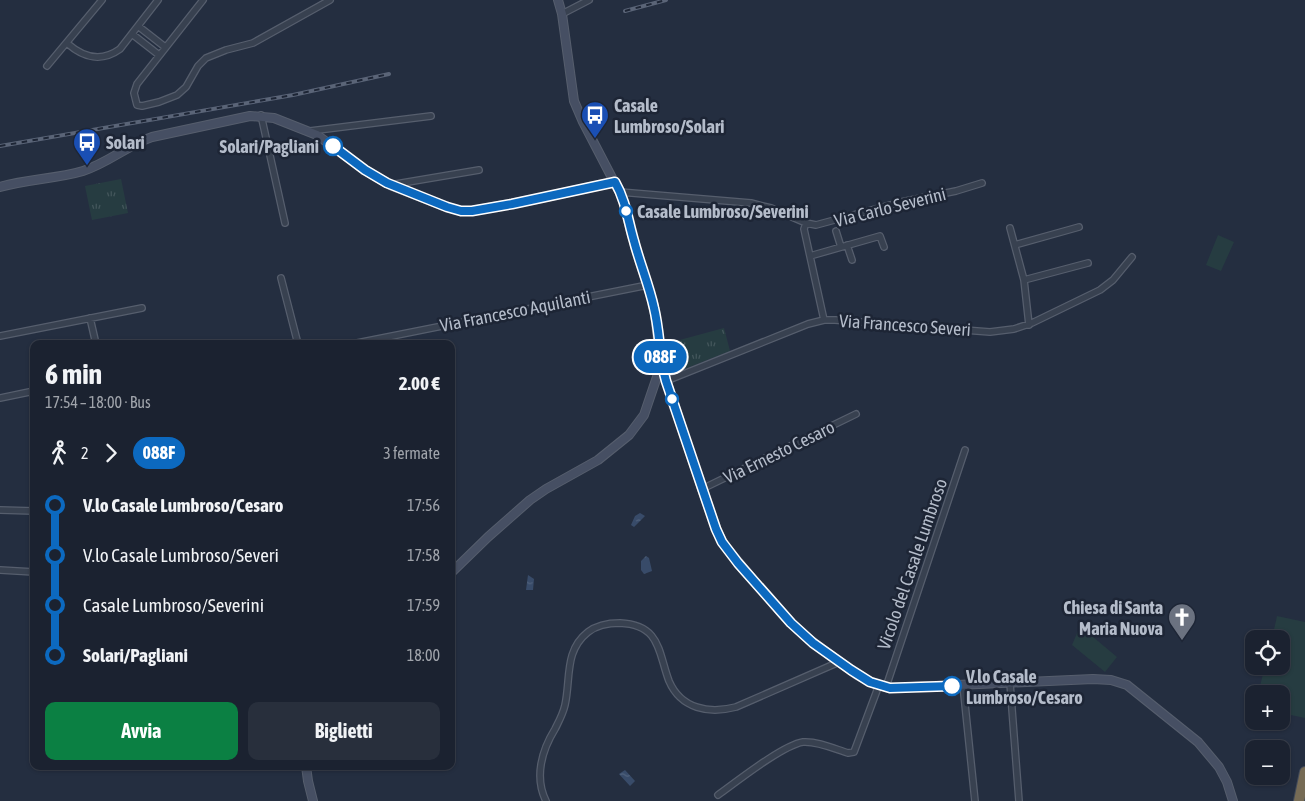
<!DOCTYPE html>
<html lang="it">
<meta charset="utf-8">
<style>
:root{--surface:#1b2230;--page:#282f3c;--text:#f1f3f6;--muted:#a0a4ab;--line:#393f4c;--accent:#0b8043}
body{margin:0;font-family:"Asap Condensed",sans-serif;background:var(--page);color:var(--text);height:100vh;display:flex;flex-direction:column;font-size:19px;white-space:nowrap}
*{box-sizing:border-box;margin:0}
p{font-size:16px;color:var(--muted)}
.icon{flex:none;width:28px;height:28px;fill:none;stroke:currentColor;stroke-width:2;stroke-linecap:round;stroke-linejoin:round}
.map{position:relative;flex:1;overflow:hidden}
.drawer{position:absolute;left:30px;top:340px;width:425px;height:430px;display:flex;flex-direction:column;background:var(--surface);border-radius:10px;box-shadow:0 1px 4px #0004,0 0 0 1px var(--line)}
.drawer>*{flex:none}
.badge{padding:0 10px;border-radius:16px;font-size:18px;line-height:32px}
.buttons{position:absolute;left:1245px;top:630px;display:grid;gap:10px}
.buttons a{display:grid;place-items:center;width:45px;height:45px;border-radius:10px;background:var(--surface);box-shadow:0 1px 4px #0004,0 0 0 1px var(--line);font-size:25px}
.map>.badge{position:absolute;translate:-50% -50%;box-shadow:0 0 0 2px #fff}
.legs{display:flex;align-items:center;gap:8px;height:55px;padding:0 15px;font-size:16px}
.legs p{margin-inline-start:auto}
.summary{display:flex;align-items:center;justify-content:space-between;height:85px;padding:0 15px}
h1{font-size:28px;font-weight:700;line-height:38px}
.action{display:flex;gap:10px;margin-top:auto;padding:10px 15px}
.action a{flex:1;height:58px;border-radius:10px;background:var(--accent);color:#fff;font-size:20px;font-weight:700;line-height:58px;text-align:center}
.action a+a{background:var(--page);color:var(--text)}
ul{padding:0 15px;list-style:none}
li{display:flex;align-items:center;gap:18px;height:50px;font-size:19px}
li i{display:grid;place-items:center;width:8px;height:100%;margin:0 6px;background:currentColor}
li i::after{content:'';width:12px;height:12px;margin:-6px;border:4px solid;border-radius:50%;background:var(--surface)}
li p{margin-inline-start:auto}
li:first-child i{background:linear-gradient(#0000 50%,currentColor 0)}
li:last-child i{background:linear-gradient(currentColor 50%,#0000 0)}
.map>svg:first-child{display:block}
.grass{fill:url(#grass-tufts)}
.garden{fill:#263c41}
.water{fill:url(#water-ripples)}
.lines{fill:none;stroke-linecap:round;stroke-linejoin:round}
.street-casing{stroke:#565e6d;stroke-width:8}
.secondary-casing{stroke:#565e6d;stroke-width:10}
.highway-casing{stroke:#434b5a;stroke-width:12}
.street{stroke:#384150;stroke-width:5.5}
.secondary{stroke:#464f63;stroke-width:8}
.highway{stroke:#766b55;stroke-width:10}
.rail-casing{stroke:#5a6477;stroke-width:4}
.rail{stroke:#1d2535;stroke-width:2;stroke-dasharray:5.5;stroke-linecap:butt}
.line-1-casing{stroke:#fff;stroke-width:11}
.line-1{stroke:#0c69bf;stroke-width:8}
.stop-1-dot{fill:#fff;stroke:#0c69bf;stroke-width:2.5}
.labels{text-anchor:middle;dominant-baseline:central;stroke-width:5;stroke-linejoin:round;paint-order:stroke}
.poi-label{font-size:18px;font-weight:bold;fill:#b4bcca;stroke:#1d2535;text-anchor:start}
.stop-label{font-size:18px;font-weight:bold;fill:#b4bcca;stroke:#1d2535;text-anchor:start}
.street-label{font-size:18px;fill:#b4bcca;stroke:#1d2535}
</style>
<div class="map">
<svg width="1305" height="801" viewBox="0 0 1305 801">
<defs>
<pattern id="grass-tufts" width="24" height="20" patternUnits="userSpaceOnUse" patternTransform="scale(1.25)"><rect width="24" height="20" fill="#263c41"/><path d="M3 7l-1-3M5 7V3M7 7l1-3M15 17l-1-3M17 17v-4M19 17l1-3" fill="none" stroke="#43565b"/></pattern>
<pattern id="water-ripples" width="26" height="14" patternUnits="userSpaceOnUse" patternTransform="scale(1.25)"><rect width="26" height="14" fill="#384b69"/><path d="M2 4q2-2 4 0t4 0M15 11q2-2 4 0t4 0" fill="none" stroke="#52637d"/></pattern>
</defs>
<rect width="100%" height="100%" fill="#242e40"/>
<!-- grass -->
<path class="grass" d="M121,179L128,213L92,220L85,186Z
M724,328L730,351L669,375L667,366L665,344Z"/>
<!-- garden -->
<path class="garden" d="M1218,235L1234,242L1221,271L1206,265Z
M1277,616L1305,622V718L1281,713V694H1258L1265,666H1281V639H1272Z
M1080,626L1117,657L1105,672L1072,645Z"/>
<!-- water -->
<path class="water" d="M640,513L645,516L634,527L631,525L635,516Z
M646,556L649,558L652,571L644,574L641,570V561Z
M528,575L534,579L533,590H526Z
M625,770L635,781L630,786L619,774Z"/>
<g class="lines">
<!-- street casing -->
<g class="street-casing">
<path id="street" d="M203,0L137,84L134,93L137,105L142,106L159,102L177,95L186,87L198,66L206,58L226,50L253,43L330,0
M562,14L589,0
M138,26L165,47
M132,34L159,55
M68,44C84,58 102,62 120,49L158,0
M47,66L102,0
M261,115L285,223
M310,131L431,116
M390,185L479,170
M620,192L751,203L771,208L806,223L816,225L901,202L956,191L982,183
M806,223L804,229L824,320
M1010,228L1024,280L1029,325
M836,231L841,247
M847,245L852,260
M1015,245L1079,227
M810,256L880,236L884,247
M281,278L298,344
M1024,280L1088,263
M90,318L96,344
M0,336L142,308
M352,344L648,285
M666,381L808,324L824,320H835L990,332L1014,329L1032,323L1100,290L1113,280L1132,257
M0,398L34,391
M702,489L856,414
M0,510L34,511
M0,570L34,572
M1010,683L1019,801
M963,685L975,801
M886,687L965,450
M718,795C736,782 783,745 803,742C818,741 835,749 848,753L854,752L879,685
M546,801C534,777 542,750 555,729C559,721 563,714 565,705C571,678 564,651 588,632C597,625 609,623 620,623C661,625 658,652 669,681C681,709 709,714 736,707L839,662"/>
</g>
<!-- secondary casing -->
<g class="secondary-casing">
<path id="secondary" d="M0,187C27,179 56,179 83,171C108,163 128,145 152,137L250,116L274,118L317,135L365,170L390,185L447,207L461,211H472L531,200L615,182
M661,365L702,489L718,533L725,546L783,615L805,636L857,675L875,684L890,688L1093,679L1111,680L1127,685L1198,742L1219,767L1227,782L1233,801
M451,573L488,537L530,500L546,489L598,460L629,435L644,415L661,365L654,306L634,242L622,197L583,122L574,101L562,14L558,0
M306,766L308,781L313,801"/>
</g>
<!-- highway casing -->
<g class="highway-casing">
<path id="highway" d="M1299,801L1305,772"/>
</g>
<!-- street -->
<use href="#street" class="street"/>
<!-- secondary -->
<use href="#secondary" class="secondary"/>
<!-- highway -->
<use href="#highway" class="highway"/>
<!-- rail casing -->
<g class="rail-casing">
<path id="rail" d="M625,11L666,0
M0,146L293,95L389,74"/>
</g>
<!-- rail -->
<use href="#rail" class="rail"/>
</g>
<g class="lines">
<!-- line-1 casing -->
<g class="line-1-casing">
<path id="line-1" d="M333,146L365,170L387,183L447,207L461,211H472L512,204L615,182C626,201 628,221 634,241C640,264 649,285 654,308C660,332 659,357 666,381L716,529L722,542L738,563L791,623L813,643L851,670L870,682L890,688L952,686"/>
</g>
<!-- line-1 -->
<use href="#line-1" class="line-1"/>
</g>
<!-- icons -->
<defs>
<g id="bus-pin" transform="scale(1.4375)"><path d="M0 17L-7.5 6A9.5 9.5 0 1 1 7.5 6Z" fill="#1a4fb4" stroke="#1d2535"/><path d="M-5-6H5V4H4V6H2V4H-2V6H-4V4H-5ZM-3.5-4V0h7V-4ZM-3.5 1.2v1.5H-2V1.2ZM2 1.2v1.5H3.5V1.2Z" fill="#fff"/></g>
<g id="church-pin" transform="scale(1.4375)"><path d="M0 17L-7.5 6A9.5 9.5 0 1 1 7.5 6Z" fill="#6b7280" stroke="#1d2535"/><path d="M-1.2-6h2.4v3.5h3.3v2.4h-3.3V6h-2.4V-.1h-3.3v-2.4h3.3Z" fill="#fff"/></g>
</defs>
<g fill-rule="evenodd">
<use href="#bus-pin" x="595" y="115"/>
<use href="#bus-pin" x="87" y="142"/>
<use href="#church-pin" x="1182" y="617"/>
</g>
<!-- markers -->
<g class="stop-1-dot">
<circle cx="333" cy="146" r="9"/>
<circle cx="626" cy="211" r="6"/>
<circle cx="672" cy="399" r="6"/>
<circle cx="952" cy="686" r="9"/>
</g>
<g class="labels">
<!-- poi labels -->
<g class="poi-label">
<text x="614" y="105">Casale<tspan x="614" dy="21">Lumbroso/Solari</tspan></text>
<text x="106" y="142">Solari</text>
<text x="1163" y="607" text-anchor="end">Chiesa di Santa<tspan x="1163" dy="21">Maria Nuova</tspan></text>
</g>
<!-- stop labels -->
<g class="stop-label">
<text x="319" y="146" text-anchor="end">Solari/Pagliani</text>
<text x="637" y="211">Casale Lumbroso/Severini</text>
<text x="966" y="676">V.lo Casale<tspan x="966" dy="21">Lumbroso/Cesaro</tspan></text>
</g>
<!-- street labels -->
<g class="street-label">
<text transform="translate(890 207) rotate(-14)">Via Carlo Severini</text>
<text transform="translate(515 311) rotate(-11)">Via Francesco Aquilanti</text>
<text transform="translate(905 325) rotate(4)">Via Francesco Severi</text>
<text transform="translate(779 452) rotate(-26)">Via Ernesto Cesaro</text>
<text transform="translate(912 564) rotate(-71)">Vicolo del Casale Lumbroso</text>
</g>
</g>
</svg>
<div class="buttons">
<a><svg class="icon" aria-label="locate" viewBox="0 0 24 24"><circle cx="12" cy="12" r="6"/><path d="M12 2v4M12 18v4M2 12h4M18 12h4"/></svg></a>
<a>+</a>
<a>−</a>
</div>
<b class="badge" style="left:660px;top:357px;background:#0c69bf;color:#fff">088F</b>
<section class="drawer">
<div class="summary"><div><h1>6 min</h1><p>17:54 – 18:00 · Bus</p></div><b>2.00 €</b></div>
<div class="legs"><svg class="icon" aria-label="walk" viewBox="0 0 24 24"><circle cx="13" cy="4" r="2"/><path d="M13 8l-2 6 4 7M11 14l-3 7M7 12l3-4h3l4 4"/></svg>2<svg class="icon" aria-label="forward" viewBox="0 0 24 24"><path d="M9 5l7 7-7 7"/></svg><b class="badge" style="background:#0c69bf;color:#fff">088F</b><p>3 fermate</p></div>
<ul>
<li><i style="color:#0c69bf"></i><b>V.lo Casale Lumbroso/Cesaro</b><p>17:56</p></li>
<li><i style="color:#0c69bf"></i><span>V.lo Casale Lumbroso/Severi</span><p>17:58</p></li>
<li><i style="color:#0c69bf"></i><span>Casale Lumbroso/Severini</span><p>17:59</p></li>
<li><i style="color:#0c69bf"></i><b>Solari/Pagliani</b><p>18:00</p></li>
</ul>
<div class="action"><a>Avvia</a><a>Biglietti</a></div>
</section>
</div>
